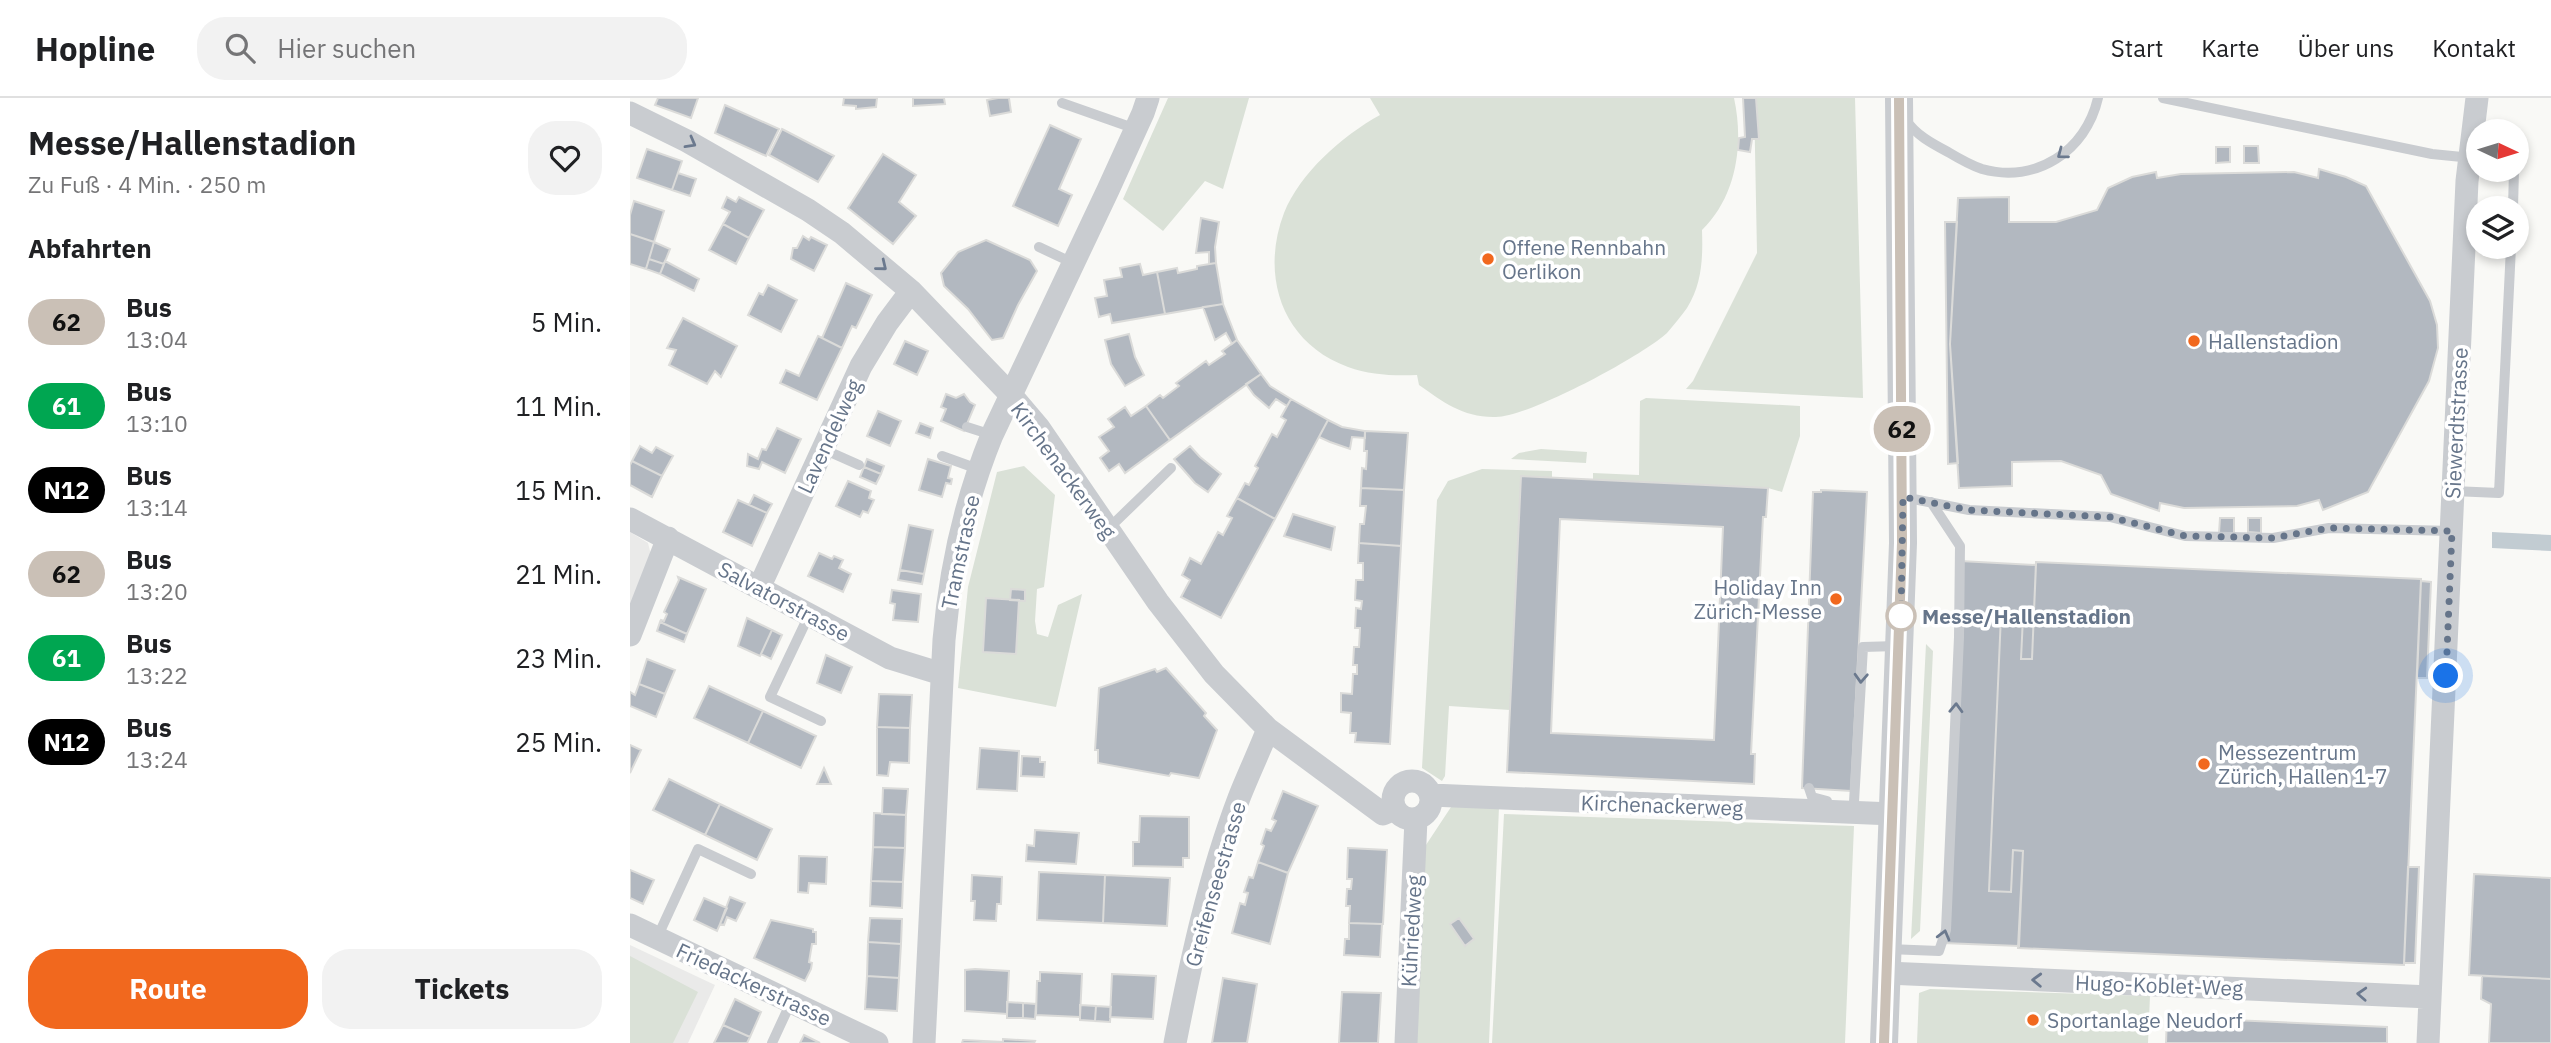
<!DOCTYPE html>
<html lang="de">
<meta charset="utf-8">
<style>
:root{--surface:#fff;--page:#f2f2f2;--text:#202124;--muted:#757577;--line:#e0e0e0;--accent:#f1681e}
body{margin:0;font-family:"IBM Plex Sans",sans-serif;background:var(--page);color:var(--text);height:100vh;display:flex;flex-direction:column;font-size:26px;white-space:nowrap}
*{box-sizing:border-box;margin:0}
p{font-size:23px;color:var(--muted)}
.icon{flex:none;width:38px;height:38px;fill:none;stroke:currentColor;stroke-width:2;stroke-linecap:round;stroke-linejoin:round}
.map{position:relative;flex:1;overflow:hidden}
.sheet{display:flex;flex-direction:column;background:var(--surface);width:630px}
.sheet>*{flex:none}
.badge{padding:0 14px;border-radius:23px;font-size:24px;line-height:46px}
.needle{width:46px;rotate:94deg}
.buttons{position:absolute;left:1836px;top:21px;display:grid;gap:14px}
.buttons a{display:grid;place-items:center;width:63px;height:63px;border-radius:50%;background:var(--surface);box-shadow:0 4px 10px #0003;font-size:35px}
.you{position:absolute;width:35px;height:35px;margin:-18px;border:5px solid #fff;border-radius:50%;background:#1a73e8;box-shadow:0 0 0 10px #1a73e833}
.map>.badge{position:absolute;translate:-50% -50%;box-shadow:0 0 0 4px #fff}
h2{padding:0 28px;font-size:26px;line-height:63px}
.round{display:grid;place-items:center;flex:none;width:74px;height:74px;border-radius:28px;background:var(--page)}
.overview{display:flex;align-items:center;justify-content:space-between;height:119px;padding:0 28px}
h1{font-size:33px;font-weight:800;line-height:52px}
.primary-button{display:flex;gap:14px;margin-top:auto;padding:14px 28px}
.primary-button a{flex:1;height:80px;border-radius:28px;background:var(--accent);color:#fff;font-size:28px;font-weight:800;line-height:80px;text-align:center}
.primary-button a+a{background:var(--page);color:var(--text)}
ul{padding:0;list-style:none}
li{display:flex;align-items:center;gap:21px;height:84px;padding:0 28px}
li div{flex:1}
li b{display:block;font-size:26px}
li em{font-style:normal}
li .badge{min-width:77px;font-weight:700;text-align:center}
header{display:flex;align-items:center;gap:42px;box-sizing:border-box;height:98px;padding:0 35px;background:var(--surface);border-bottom:2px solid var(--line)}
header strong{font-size:33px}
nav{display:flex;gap:38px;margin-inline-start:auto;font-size:24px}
.search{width:490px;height:63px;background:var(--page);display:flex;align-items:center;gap:18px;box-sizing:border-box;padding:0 24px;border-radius:28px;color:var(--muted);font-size:26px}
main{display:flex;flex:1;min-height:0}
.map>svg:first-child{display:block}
.built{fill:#eaeae9}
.green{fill:#dae1d7}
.water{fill:#c2ccd2}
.building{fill:#b2b8c0;stroke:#dbdbd9;stroke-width:2;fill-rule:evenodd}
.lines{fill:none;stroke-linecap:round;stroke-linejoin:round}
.service{stroke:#c9ccd0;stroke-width:10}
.minor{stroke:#c9ccd0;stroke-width:23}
.tertiary{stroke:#c9ccd0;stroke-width:28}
.oneway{stroke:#6b798e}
.line-casing{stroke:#fff;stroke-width:16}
.line{stroke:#cac0b6;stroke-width:10}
.walk{stroke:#66758a;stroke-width:7;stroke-dasharray:0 12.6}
.poi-dot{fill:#f1681e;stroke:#fff;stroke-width:2.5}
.stop-dot{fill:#fff;stroke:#cac0b6;stroke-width:3.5}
.labels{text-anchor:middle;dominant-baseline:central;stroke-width:7;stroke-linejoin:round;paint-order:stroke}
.poi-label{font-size:21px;fill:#66758a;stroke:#fff;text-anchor:start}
.street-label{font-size:21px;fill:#66758a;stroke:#fff}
.stop-label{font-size:21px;font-weight:bold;fill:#66758a;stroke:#fff;text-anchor:start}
</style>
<header>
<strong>Hopline</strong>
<div class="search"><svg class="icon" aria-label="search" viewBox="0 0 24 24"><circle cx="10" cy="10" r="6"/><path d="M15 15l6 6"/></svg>Hier suchen</div>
<nav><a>Start</a><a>Karte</a><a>Über uns</a><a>Kontakt</a></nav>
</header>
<main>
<section class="sheet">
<div class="overview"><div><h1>Messe/Hallenstadion</h1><p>Zu Fuß · 4 Min. · 250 m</p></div><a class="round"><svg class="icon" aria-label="heart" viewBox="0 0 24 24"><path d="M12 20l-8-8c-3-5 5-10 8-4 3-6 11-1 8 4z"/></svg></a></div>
<h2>Abfahrten</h2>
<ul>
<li><span class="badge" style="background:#cac0b6;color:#111">62</span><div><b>Bus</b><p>13:04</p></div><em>5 Min.</em></li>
<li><span class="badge" style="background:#00a651;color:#fff">61</span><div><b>Bus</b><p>13:10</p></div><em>11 Min.</em></li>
<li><span class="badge" style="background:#000;color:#fff">N12</span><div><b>Bus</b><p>13:14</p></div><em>15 Min.</em></li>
<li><span class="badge" style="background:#cac0b6;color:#111">62</span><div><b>Bus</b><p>13:20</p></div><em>21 Min.</em></li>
<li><span class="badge" style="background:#00a651;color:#fff">61</span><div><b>Bus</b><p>13:22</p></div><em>23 Min.</em></li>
<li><span class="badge" style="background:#000;color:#fff">N12</span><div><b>Bus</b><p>13:24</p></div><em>25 Min.</em></li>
</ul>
<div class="primary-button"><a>Route</a><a>Tickets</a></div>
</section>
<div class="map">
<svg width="1921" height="945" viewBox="0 0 1921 945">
<rect width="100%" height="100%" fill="#f9f9f6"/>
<!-- built -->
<path class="built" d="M0,434L18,445L21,457L0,510Z
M0,847L85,887L58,945H0Z"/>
<!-- green -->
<path class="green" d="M538,0H619L593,91L575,83L533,133L493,101Z
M740,0H1104C1114,45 1107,98 1072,132C1073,160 1072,186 1057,210C1051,218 1044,227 1037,235C1012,258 899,319 866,319C834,320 813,304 789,287L787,277C763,278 740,277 718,269C652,245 630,178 654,115C670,75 712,38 750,17Z
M1124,0H1225L1233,300L1056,291L1063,283L1127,155Z
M1016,300L1170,308V338L1152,394L1138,390L963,382V375L1009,377L1010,303Z
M911,351L957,354L956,365L881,361L889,355Z
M394,368L425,397L414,489L407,491L405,523L407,536L418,539L428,507L452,496L426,609L328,590L338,489L367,374Z
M852,371L922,373V380L880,612L819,608L815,678L812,683L792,670L807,402L818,383Z
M1296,546L1303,553L1290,833L1281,841Z
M823,706L869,709L859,945H783L792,753Z
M874,716L1224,728L1215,945H862Z
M0,858L68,894L43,945H0Z
M1300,891L1520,898L1518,945H1287L1289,895Z"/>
<!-- water -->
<path class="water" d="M1862,434L1921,437V453L1862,450Z"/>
<!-- building -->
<path class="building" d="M28,0H68L61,20L25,7Z
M214,0H247L246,9L226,11V8L213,7Z
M283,0H314L315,6L283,8Z
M368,0H379L381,14L360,18L357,2Z
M1113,0H1126L1129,41H1122L1120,54L1108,52L1109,40L1115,39Z
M95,7L149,31L136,58L85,35Z
M420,27L451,41L429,91L442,97L428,128L383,108Z
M152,31L204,58L188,84L139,57Z
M1614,48H1628L1629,65H1614Z
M1586,49H1600V64L1586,65Z
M17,51L52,63L42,92L7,80Z
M253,56L286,77L269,104L286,118L263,146L218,110Z
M1689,71L1716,79L1736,88L1800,203L1807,227L1808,250L1799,283L1738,394L1693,412L1689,402L1667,408L1554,410L1530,405L1529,413L1481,396L1471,377L1431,363L1382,364V388L1329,390L1320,246L1328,100L1379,99V124H1426L1467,112L1478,90L1502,79L1526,74L1527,80L1551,76L1664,74L1688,80Z
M48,75L66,81L60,98L42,92Z
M97,99L106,104L109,99L134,112L119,140L93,126L100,114L92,110Z
M4,103L34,113L24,144L0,136V117Z
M571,120L589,124L585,149L586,165L579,166V154L566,155Z
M1315,124H1327L1320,246L1328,365L1318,366Z
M93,126L119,140L106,166L79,152Z
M0,136L24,144L16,171L0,166Z
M173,138L179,142L181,139L197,147L184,173L161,161L163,150H167Z
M356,142L400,162L407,173L388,207L373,240L362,242L338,211L314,188L311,175L328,154Z
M24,144L40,151L34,166L19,161Z
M19,161L34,166L30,176L16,171Z
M35,163L69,181L64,193L30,176Z
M586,165L593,206L535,216L527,174L547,170L548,175L567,171V168Z
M510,166L513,177L527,174L535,216L482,225L480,216L469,219L465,200L477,198L474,182L492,179L490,170Z
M216,185L242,197L226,230L222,228L212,250L192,240Z
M138,187L167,202L151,234L118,217L129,195L133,197Z
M593,206L607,242L602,246L596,235L585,242L573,209Z
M53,220L107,248L91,279L85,273L77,286L39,267L46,252L37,250Z
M499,236L505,259L514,277L495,288L481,266L475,242Z
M188,238L212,250L187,302L150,285L156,272L169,278Z
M607,242L631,276L540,342L516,308L530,297L533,300L549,288L546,285L576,263L579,267L595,256L592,253Z
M275,243L298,253L287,277L264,266Z
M631,276L640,288L661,301L657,308L646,301L639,310L624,297L616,286Z
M316,296L326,300L334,296L340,304L345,307L334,333L311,323L316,311L311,309Z
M661,301L698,322L645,421L607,400L615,385L619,387L628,370L625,368L642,336L647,339L656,322L651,319Z
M516,308L540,342L495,375L489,366L479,373L470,360L479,353L469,339L484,329L478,321L495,309L501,318Z
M248,313L271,323L260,348L237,338Z
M698,322L712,329L735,333V340L722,339L720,351L700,344L689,339Z
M290,325L303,330L300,340L286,335Z
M147,330L171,341L155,375L132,364L129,371L117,368L118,356L128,361L132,351L136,352Z
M735,333L778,335L774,392L731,390L732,370L736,371L737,353H734Z
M10,348L22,355L26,349L43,358L32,378L2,363Z
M560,348L570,359L591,376L578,394L565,385L544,361Z
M237,361L254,368L251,376L234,369Z
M298,361L321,368L318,380L322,381L321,386L316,385L312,399L289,392Z
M2,363L32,378L22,399L0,387V367Z
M234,369L251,376L246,386L230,379Z
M891,378L1138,390L1136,419H1133L1121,656H1125L1124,686L877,674ZM930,421L1093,429L1084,642L921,635Z
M218,383L241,393L239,400L244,402L238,415L233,413L230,419L206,408Z
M731,390L774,392L771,448L729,445L730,426H734L736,408H730Z
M1191,392L1237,394L1221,693L1172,690L1183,394H1191Z
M124,397L142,406L137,415L119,407Z
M607,400L645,421L591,520L551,499L560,482L552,477L560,460L571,466L588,434L593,437L602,420L597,418Z
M108,402L137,415L122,448L93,434Z
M663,416L705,429L701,452L654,438Z
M1590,420H1604V435H1589Z
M1618,420H1631V435L1618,434Z
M279,427L303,432L294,476L270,472Z
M729,445L771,448L760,646L725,644L726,635H720L721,615L711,614V595L722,596L723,576H727V567H723L724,549H729L730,530H725L726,510L731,511L732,503L725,502L726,482H733V465H728Z
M189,455L202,461L204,458L213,462L209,470L221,476L213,494L178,478Z
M1330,463L1406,467L1402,561H1391L1393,519L1371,517L1359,793L1381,794L1383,752L1393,753L1389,848L1313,845Z
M1406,464L1791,481L1774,867L1388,850L1393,753L1383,752L1381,794L1359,793L1371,517L1393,519L1391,561H1402Z
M270,472L294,476L292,486L268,482Z
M48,479L76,491L57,536L30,524L31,522L34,523L37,516L34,514L49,482Z
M1791,483L1801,484L1797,580H1787Z
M381,491L395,492V503L380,502Z
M262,492L291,496L288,524L263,522L265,506L260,505Z
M356,500L389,502L386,556L353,554Z
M117,520L142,532L130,558L108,548Z
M30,524L57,536L54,544L27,533Z
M142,532L152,537L141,561L131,556Z
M196,557L222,569L211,595L187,585Z
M17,561L45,572L35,596L9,586Z
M536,570L576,615L574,618L587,632L569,680L541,675L539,678L468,665V652H465L469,590L525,571L527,574Z
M9,586L35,596L26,619L0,608V594L5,597Z
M79,588L133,613L118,645L64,620Z
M249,596L282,597L280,630L247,629Z
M133,613L186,638L171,670L118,645Z
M247,629L280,630L279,665L260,664L258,678L247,677Z
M0,647L11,652L0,675Z
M350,650L389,653L387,693L347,691Z
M392,658L410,659V664H415L414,679L391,678Z
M194,670L201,686H187Z
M39,681L90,706L75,737L23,712Z
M253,690L278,691L276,717L252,716Z
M653,693L688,708L658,775L628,764L634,748L631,746L636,731L641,733L646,723L642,721Z
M90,706L142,731L127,762L75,737Z
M244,715L276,717L275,750L243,749Z
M510,718L559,719V760H553V769L503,768V744H509Z
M405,732L449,735L446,766L396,763L397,747L404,748Z
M243,749L275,750L273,784L241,783Z
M718,750L757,752L753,826L719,825L720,808H716L717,791H721L722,781H717Z
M169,758L197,759L196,786L179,785L178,795L168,794Z
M628,764L658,775L640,846L602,835L610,805L615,807L618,795L614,794L619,779L623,780Z
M1778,769H1789L1785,865H1774Z
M0,772L24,782L13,806L0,800Z
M409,774L475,777L473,825L407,822Z
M1844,776L1921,780V881L1839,877Z
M342,777L372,779L371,806H367L366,823L344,822L345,803H341Z
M475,777L540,780L537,828L473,825Z
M241,783L273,784L272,810L240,808Z
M100,799L115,805L106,823L97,819L94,827L90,826Z
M74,800L97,810L87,833L64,822Z
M240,820L272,821L271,846L238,844Z
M829,820L844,841L835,848L820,826Z
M141,822L183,831V834H186V846H182L179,864L182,865L181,871L175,883L124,860Z
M719,825L752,826L750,859L714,857L715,841H719Z
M238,844L271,846L269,880L237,878Z
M345,871L379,873L377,916L335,913V872Z
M410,874L452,876L450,919L406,917L407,883H410Z
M482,876L526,878L523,921L480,919Z
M237,878L269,880L267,913L235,911Z
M1852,878L1921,881V945H1859L1861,906L1851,901Z
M593,880L627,886L617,945H582Z
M712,894L751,895L748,945H709Z
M105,901L131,914L120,939L93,927Z
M377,904L393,905V920H377Z
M393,905L406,906L405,921L393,920Z
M450,907L466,908L465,923L450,922Z
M466,908L481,909L480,924L465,923Z
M1537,919L1757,929V945H1536Z
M93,927L120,939L117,945H84Z
M174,937L190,945H170Z
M373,941L405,943L404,945H373Z
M333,942L373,944V945H332Z"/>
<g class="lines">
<!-- service -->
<path class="service" d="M1533,0L1802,56L1842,60
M432,5L506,31
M1275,21C1286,37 1301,45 1318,54C1328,60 1340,67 1352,71C1406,86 1456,53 1468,0
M1883,110L1884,72
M409,149L443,165
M337,329L362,337
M193,351L229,367
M312,358L348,371
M1823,393L1869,395L1881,149
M1273,399L1339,412L1480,419L1555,438L1643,440L1699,430L1822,433
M478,431L541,370
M179,517L140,599L191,623
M1179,690L1182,699L1197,703
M1224,704L1233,549L1267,548
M27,840L68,751L121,776
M1258,851L1309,853L1316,832L1329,539L1330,448L1301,404
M142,945L161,904"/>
<!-- minor -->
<path class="minor" d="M0,15L57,43L178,112L212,135L281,193L381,297L409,330L528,504L584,576L638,631L753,716L765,711
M0,421L260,560L312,576
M129,490L231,268L257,225L281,193
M0,537L38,440
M763 702a19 19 0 1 1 38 0a19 19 0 1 1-38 0Z
M801,697L1263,716
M0,827L247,945
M1257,875L1800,899
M294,945L314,542C320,472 335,403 362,337L478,92L513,15L518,0
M545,945C561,863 579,779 609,700C618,677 629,654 638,631
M776,945L786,721
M1798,945L1837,83L1847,0"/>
<!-- tertiary -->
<path class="tertiary" d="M1254,945L1273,445L1269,0"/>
</g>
<!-- one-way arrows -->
<defs><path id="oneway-chevron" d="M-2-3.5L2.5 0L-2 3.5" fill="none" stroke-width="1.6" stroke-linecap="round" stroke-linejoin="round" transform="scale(1.75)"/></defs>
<g class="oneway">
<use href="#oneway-chevron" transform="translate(61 45) rotate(29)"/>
<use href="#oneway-chevron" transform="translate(1432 56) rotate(143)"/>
<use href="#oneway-chevron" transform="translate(252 168) rotate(39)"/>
<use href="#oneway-chevron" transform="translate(1231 580) rotate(93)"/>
<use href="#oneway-chevron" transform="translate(1326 610) rotate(-88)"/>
<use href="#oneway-chevron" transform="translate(1314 837) rotate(-75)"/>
<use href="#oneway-chevron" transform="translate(1407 882) rotate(-178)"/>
<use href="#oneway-chevron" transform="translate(1732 896) rotate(-177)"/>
</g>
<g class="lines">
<!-- line casing -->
<g class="line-casing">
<path id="line" d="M1254,945L1272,445L1269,0"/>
</g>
<!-- line -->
<use href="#line" class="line"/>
<!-- walk -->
<path class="walk" d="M1271,518L1273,399L1339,412L1480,419L1555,438L1643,440L1699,430L1822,433L1816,578"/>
</g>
<!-- markers -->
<g class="poi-dot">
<circle cx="858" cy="161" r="7"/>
<circle cx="1564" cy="243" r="7"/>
<circle cx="1206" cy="501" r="7"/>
<circle cx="1574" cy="666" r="7"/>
<circle cx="1403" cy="922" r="7"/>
</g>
<circle class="stop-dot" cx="1271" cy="518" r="14"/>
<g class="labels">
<!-- poi labels -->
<g class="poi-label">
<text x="872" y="149">Offene Rennbahn<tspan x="872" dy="24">Oerlikon</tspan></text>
<text x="1578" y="243">Hallenstadion</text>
<text x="1192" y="489" text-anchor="end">Holiday Inn<tspan x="1192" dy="24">Zürich-Messe</tspan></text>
<text x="1588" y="654">Messezentrum<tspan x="1588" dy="24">Zürich, Hallen 1-7</tspan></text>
<text x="1417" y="922">Sportanlage Neudorf</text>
</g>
<!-- street labels -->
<g class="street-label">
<text transform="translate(1826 325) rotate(-87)">Siewerdtstrasse</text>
<text transform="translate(199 338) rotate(-65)">Lavendelweg</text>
<text transform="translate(434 372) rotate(54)">Kirchenackerweg</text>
<text transform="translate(330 454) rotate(-78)">Tramstrasse</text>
<text transform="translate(154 503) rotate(28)">Salvatorstrasse</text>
<text transform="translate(1032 707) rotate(2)">Kirchenackerweg</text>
<text transform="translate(585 786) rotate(-74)">Greifenseestrasse</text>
<text transform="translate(781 833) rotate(-87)">Kühriedweg</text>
<text transform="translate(124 886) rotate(25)">Friedackerstrasse</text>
<text transform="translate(1529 887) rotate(2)">Hugo-Koblet-Weg</text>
</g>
<!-- stop labels -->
<g class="stop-label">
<text x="1292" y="518">Messe/Hallenstadion</text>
</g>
</g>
</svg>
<div class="buttons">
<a><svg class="needle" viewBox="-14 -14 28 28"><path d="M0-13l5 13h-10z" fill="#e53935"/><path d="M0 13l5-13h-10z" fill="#757577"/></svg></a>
<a><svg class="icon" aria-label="layers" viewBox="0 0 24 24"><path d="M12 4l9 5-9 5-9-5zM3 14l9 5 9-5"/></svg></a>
</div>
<div class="you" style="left:1816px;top:578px"></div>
<b class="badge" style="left:1272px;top:331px;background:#cac0b6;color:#111">62</b>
</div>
</main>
